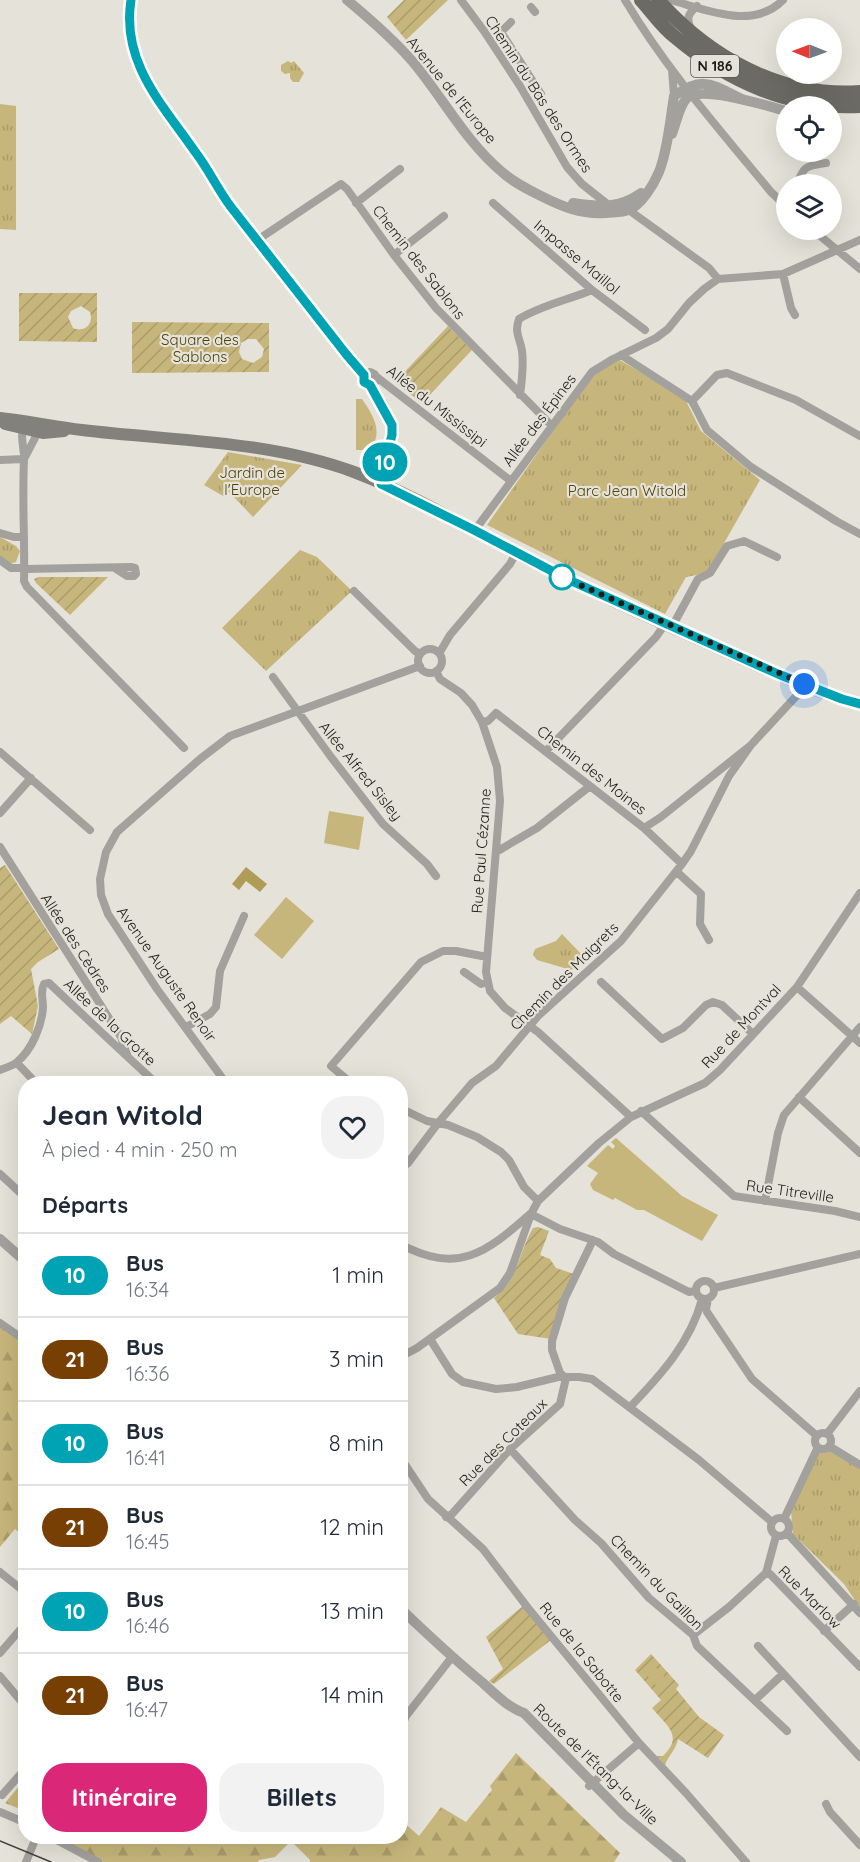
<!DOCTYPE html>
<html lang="fr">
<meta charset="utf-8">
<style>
:root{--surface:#fff;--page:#f2f2f3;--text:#1f2937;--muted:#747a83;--line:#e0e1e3;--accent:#db2777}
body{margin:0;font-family:Quicksand,sans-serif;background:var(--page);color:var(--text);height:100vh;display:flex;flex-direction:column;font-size:22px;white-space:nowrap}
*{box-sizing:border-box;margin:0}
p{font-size:20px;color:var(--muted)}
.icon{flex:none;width:33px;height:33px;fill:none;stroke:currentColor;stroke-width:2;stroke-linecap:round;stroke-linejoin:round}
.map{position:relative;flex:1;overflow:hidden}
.details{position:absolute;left:18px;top:1076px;width:390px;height:768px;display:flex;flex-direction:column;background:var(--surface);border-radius:24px;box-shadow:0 6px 24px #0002}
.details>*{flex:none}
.badge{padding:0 12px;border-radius:20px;font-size:21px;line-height:39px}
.needle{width:39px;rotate:271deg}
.fabs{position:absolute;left:776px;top:18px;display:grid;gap:12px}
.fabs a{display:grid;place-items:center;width:66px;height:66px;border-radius:50%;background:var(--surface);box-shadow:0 6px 24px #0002;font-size:30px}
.you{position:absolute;width:30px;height:30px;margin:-15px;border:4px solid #fff;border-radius:50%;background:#1a73e8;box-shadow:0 0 0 9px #1a73e833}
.map>.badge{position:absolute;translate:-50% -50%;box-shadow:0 0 0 3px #fff}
h2{padding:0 24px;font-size:22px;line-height:54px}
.round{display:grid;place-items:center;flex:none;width:63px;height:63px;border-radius:24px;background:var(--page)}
.headline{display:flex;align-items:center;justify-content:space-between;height:102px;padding:0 24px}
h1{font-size:28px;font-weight:700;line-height:45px}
.cta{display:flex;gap:12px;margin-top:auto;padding:12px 24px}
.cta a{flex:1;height:69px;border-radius:24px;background:var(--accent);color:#fff;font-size:24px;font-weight:700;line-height:69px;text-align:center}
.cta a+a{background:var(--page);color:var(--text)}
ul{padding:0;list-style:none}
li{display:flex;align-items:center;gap:18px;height:84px;padding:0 24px;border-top:2px solid var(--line)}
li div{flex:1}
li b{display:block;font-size:22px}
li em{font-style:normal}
li .badge{min-width:66px;font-weight:700;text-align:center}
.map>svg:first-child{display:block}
.grass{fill:url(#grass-tufts)}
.forest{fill:url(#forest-firs)}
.garden{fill:url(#garden-furrows);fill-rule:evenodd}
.pitch{fill:#c7b67b}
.water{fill:#af9c56}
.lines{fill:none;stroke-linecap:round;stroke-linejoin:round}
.minor{stroke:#a2a19d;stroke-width:8}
.tertiary{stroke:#a2a19d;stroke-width:10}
.secondary{stroke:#82817b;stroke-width:12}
.primary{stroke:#6c6a64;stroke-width:14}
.tram{stroke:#42413c;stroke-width:1.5}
.line-casing{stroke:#fff;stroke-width:14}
.line{stroke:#00a3b4;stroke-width:9}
.walk{stroke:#1c1c18;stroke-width:6;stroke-dasharray:0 10.8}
.stop-dot{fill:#fff;stroke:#00a3b4;stroke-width:3}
.labels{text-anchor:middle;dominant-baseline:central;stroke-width:4.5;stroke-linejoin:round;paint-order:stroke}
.shield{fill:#e5e2d9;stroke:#585752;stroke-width:1.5}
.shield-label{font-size:14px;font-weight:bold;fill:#1c1c18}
.street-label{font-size:15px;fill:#1c1c18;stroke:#e5e2d9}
.park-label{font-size:15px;fill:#504207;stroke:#e5e2d9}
</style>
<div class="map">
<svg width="860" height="1862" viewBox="0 0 860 1862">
<defs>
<pattern id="grass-tufts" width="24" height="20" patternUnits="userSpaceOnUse" patternTransform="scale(1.5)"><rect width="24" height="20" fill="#c7b67b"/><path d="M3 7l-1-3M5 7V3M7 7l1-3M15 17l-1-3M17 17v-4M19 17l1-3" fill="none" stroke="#aa9c6a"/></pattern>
<pattern id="forest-firs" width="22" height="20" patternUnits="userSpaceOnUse" patternTransform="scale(1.5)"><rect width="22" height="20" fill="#c7b67b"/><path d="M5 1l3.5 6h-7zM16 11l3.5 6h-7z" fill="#aa9c6a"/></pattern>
<pattern id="garden-furrows" width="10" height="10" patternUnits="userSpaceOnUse" patternTransform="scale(1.5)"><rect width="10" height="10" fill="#c7b67b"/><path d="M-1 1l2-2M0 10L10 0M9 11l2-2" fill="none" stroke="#aa9c6a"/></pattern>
</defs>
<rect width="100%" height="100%" fill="#e5e2d9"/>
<!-- grass -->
<path class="grass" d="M288,61L291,63L294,61L304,73L299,82H293L290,78V73L285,74L281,71V65Z
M0,104L16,106V230L0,229Z
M618,359L684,397L701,431L760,480L707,573L686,577L665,614L487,525L593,374Z
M356,399H362C373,415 384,432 370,450H356Z
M228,452L302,465L253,517L228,491L223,496L204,485Z
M0,537L16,546L20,551L16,562L9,564L0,556Z
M300,550L317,557L352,591L266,671L222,628Z
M562,934L585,958L571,970L537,960L533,955L535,949L556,941Z
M830,1449L860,1467V1608L844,1584L793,1534L791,1512L819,1451Z"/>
<!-- forest -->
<path class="forest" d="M0,1326L25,1342L26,1528L21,1534L15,1529L0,1547Z
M516,1753L620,1853L614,1862H310V1860L291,1841L275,1857L259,1860L258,1862H103L55,1836H400L401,1820L419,1836L441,1807L466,1822L492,1790L490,1786Z
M25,1779V1816L20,1812V1809L5,1803Z"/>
<!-- garden -->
<path class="garden" d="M404,0H448L406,40L387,17Z
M19,293H97V342L19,341ZM81,306L90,312C94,324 85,333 73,328L68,317L71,311Z
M132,322L269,323V372L132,373ZM248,339H256L264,349L262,357L253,363L242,359L239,352L241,343Z
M448,326L472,350L422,403L395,382Z
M39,577H108L70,615L36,583L34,579Z
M5,865L59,949L38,962L31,969L38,1006L32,1034L11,1016L0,1024V868Z
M538,1227L549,1231L540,1255L550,1259L556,1268L574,1274L551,1339L518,1334L494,1298C519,1277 518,1254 533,1228Z
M524,1605L551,1640L494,1684L489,1681L503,1669L486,1637Z
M651,1654L679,1685L676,1689L699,1717L724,1735L708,1758L678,1739C676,1750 668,1756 665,1765L657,1756H663C684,1736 667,1726 652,1708L661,1700L635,1670Z"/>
<!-- pitch -->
<path class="pitch" d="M329,811L364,817L359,850L324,843Z
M286,897L314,921L282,959L254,935Z
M616,1138L682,1196L718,1215L702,1241L644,1210H637L615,1198L613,1200L593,1190L590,1184L598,1173L587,1166L608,1145L613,1149L615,1146L611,1142Z
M653,1664L670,1683L661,1691L644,1672Z"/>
<!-- water -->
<path class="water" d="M246,867L267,884L260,892L246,881L239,890L232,884Z"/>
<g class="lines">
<!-- minor -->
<path class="minor" d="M461,0L484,31L520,86L567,167L582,184L606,203L609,207
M625,0C666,69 720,130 771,192L786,206
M670,0C705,9 753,31 783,0
M531,7L535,12
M511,22L501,32L541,94
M691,29C686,18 688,14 697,6
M672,70L674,96
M797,184C804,165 807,166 826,163
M356,203L400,169
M493,203L592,290L645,330
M626,208L709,268L718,279
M813,230L860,269
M256,241L341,184L347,189L394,255L436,308L552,426
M394,255L444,216
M783,274L791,308L795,315
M621,355L692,401L707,430L751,467L836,521L860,534
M374,375L511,481
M520,395C522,380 524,366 522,351C520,337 514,334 519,319C542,305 568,300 592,290
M692,401L717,375L727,373L796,400L860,436
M26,424C18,435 25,448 24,460C22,501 25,541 24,581L27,587L184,748
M24,459L35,438L36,427
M0,460L24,459
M475,530L592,372L613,359L656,338L668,329L689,303L704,289L718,279L783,274L860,240
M0,533L14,537H24
M0,560L11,568H25
M25,569L131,567L135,568L136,574L134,576H127L116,569
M354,591L415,651L420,654
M672,627L698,579L710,573L727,546L744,541L777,557
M418 661a12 12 0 1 1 24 0a12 12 0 1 1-24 0Z
M440,652L450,635L510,564L516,553
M436,671L440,679L461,693L472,705L482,722L497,767L500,801L486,972L490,991L505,1008L538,1032L631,1117
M273,677L331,757L383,824L427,864L436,876
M482,722L488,721L496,713L644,828L682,864
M546,751L656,637L665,624
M0,752L90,830
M0,813L31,778
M644,828L661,817L751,745L800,692L804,684
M0,847L121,1037L127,1054
M496,852L537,828L590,786
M677,872L701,894L700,924L709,940
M464,972L481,984L487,982
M601,982L662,1039L683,1028L706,1005L713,1002L722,1005L753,1034
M797,987L860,1043
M186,1027L210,1014L216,1007L220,971L244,916
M17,1063L36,1083
M0,1070C5,1068 13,1066 17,1062C32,1050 42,1025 43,1007C43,998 40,992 44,984L49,983C85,1017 120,1050 156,1083
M226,1083L157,989L108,914L101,895L100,879L106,852L117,832L200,759L230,736L420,666
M351,1083L331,1066L421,962L443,951H456L487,957
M799,1097L860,1153
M400,1108L427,1121L448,1125L477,1137L501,1152L509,1160L524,1187L538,1201
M641,1111L734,1196L835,1211L860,1217
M400,1169L408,1163L438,1123L472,1083L496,1066L538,1016L621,941L682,864L691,851L729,776L751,745
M0,1174L26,1198
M765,1201L778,1133L784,1115L860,1027
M531,1214L560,1229L598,1242L614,1254L689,1292L695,1291
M400,1244C458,1275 486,1253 530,1214
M696 1290a9 9 0 1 1 18 0a9 9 0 1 1-18 0Z
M714,1288L860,1254
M708,1299L706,1309L707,1312L752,1379L817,1436
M0,1323L26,1341
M430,1339L452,1374L463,1382L496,1389L517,1387L558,1377H579L592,1379L699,1460L772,1522
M400,1357L417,1348L500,1288L510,1273L531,1214L538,1201L599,1143L631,1117L705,1083L720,1070L797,987L860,893
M566,1378L560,1373L552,1350V1341L565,1298L593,1240
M630,1407C660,1376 691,1342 702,1299
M815 1441a8 8 0 1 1 16 0a8 8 0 1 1-16 0Z
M827,1434L860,1391
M829,1446L860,1465
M510,1449L575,1520L601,1543L649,1598L693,1635L697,1646L787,1731
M400,1457L428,1499L483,1549L528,1608L639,1743L686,1793L746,1862
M446,1517L452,1514L510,1449L560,1404L566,1378
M771 1527a9 9 0 1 1 18 0a9 9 0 1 1-18 0Z
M784,1519L818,1447
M788,1534L860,1613
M0,1572L26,1593
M766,1573L770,1574L860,1667
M824,1631L854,1604
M693,1635L729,1607L766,1573L776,1536
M758,1646L860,1757
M0,1653L26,1623
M0,1676L26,1707
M755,1700L783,1674
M400,1730L406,1716L452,1657
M589,1786L639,1743
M2,1795L26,1768
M826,1804L830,1812L860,1845
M0,1812L26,1823
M49,1836L98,1862
M26,1862L35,1840"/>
<!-- tertiary -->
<path class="tertiary" d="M131,0C121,62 163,105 196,153C209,170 218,189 231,207L346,354C356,364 362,368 364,382C384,397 400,431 386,456C381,465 373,470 369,479
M347,0C370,19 393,39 413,62C443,98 466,142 502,172C513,182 527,189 541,196C561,206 581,215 606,213C612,212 622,213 628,210C641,206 654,184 659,172C668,149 670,120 674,96C705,74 713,86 744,100
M672,134C676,124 679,107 686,99C699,84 768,106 786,111
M573,203C600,207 618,209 641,193
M364,375L370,373L374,375L375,381L370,385
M381,484L385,477L386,457
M0,1239L26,1262
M400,1608C427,1634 454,1659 483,1683C495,1694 509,1708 524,1713L624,1815L681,1862"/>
<!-- secondary -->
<path class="secondary" d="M0,418C28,421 55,427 82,430C173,441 267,440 354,472C417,496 475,532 535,563C597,596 663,623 727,652C770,671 814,693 860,704
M5,424L43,433L64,431"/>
<!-- primary -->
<path class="primary" d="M641,0C652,12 662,27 675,37C727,81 791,110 860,106
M658,0C709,57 781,98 860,92"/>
<!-- tram -->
<path class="tram" d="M0,1841L51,1862"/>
</g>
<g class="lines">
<!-- line casing -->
<g class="line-casing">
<path id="line" d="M131,0C121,63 163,105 196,153C209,170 218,190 231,207L346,354L364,375V382L370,385L392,425V435L386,457L385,477L381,484L474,530L567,579L778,674L842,699L860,704"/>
</g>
<!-- line -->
<use href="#line" class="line"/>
<!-- walk -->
<path class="walk" d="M562,577L804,684"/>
</g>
<!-- markers -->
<circle class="stop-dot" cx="562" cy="577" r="12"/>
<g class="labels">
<!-- shield labels -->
<rect class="shield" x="691" y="55" width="48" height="22" rx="4.5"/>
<g class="shield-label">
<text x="715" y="66">N 186</text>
</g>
<!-- street labels -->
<g class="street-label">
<text transform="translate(452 90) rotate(51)">Avenue de l'Europe</text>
<text transform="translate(539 94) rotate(57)">Chemin du Bas des Ormes</text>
<text transform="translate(577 257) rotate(40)">Impasse Maillol</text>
<text transform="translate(419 262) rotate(52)">Chemin des Sablons</text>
<text transform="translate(437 406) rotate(38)">Allée du Mississipi</text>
<text transform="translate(539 420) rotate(-53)">Allée des Épines</text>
<text transform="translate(592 770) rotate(38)">Chemin des Moines</text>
<text transform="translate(361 771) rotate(51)">Allée Alfred Sisley</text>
<text transform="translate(481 851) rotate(-86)">Rue Paul Cézanne</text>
<text transform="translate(76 943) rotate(57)">Allée des Cèdres</text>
<text transform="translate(167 974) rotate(55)">Avenue Auguste Renoir</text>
<text transform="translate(564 976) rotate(-45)">Chemin des Maigrets</text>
<text transform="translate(110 1022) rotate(43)">Allée de la Grotte</text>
<text transform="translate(741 1026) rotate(-47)">Rue de Montval</text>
<text transform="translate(790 1191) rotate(8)">Rue Titreville</text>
<text transform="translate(503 1442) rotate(-45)">Rue des Coteaux</text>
<text transform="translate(657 1582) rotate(46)">Chemin du Gaillon</text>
<text transform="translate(810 1597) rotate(45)">Rue Marlow</text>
<text transform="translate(582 1652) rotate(51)">Rue de la Sabotte</text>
<text transform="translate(596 1764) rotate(44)">Route de l'Étang-la-Ville</text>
</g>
<!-- park labels -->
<g class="park-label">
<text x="200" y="339">Square des<tspan x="200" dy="17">Sablons</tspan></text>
<text x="252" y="472">Jardin de<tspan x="252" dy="17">l'Europe</tspan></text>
<text x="627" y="490">Parc Jean Witold</text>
</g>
</g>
</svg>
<div class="fabs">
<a><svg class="needle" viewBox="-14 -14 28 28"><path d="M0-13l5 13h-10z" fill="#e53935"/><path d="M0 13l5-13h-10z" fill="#747a83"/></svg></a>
<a><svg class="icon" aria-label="locate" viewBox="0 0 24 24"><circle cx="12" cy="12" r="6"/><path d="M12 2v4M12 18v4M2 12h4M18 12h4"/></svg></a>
<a><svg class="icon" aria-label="layers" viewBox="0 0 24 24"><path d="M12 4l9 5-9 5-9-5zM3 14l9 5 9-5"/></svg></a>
</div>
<div class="you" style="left:804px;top:684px"></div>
<b class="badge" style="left:385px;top:462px;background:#00a3b4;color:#fff">10</b>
<section class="details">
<div class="headline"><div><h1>Jean Witold</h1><p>À pied · 4 min · 250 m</p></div><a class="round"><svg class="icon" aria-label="heart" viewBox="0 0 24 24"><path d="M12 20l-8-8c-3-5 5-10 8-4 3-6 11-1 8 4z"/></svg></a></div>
<h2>Départs</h2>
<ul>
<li><span class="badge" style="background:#00a3b4;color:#fff">10</span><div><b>Bus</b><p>16:34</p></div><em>1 min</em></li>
<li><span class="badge" style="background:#783f04;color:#fff">21</span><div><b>Bus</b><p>16:36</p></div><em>3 min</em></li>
<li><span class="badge" style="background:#00a3b4;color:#fff">10</span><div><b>Bus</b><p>16:41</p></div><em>8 min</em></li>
<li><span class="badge" style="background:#783f04;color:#fff">21</span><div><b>Bus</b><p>16:45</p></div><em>12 min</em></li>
<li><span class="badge" style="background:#00a3b4;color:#fff">10</span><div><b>Bus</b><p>16:46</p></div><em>13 min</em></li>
<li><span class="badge" style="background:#783f04;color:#fff">21</span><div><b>Bus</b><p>16:47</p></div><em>14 min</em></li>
</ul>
<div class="cta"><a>Itinéraire</a><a>Billets</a></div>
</section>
</div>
